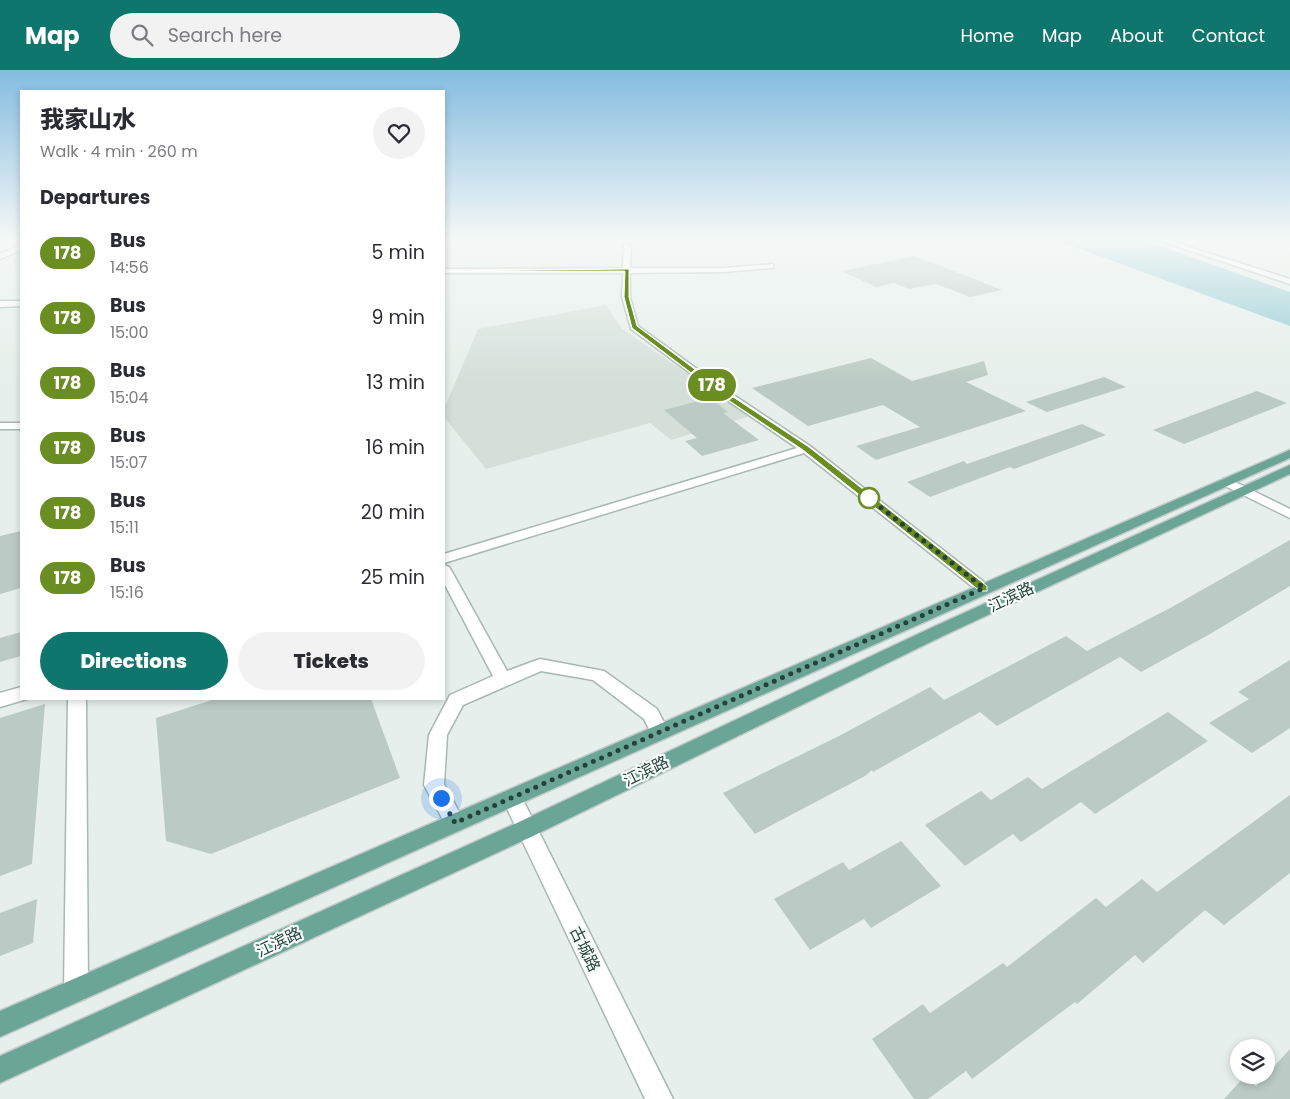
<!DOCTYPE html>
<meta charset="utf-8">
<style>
:root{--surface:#fff;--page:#f2f2f3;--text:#2b2b33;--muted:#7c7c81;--accent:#0f766e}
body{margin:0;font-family:Poppins,"Noto Sans SC",sans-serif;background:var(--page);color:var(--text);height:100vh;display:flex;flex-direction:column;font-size:19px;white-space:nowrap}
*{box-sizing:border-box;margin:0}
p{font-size:16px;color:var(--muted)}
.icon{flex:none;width:28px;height:28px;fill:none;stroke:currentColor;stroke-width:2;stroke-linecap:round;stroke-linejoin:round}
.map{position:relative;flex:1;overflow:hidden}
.side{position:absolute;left:20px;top:20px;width:425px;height:610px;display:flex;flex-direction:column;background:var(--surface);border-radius:0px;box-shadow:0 2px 8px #0003}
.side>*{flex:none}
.badge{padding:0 10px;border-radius:16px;font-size:18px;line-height:32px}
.buttons{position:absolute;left:1230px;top:969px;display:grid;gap:10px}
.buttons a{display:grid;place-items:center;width:45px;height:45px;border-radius:50%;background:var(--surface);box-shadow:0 2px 8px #0003;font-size:25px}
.you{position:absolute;width:25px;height:25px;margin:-12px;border:4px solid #fff;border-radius:50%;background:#1a73e8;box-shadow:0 0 0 8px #1a73e833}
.map>.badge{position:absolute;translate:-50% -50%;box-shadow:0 0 0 2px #fff}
h2{padding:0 20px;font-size:19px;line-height:45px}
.round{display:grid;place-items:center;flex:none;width:52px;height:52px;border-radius:26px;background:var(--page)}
.head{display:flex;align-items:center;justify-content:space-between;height:85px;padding:0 20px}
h1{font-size:24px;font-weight:800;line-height:38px}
.cta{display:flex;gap:10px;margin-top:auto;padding:10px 20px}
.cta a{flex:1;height:58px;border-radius:30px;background:var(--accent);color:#fff;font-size:20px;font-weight:800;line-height:58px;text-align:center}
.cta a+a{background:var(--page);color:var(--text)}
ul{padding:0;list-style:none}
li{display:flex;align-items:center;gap:15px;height:65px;padding:0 20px}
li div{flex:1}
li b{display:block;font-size:19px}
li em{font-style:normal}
li .badge{min-width:55px;font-weight:700;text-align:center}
header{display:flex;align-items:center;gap:30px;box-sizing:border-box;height:70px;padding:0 25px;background:var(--accent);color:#fff}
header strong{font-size:24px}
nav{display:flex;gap:28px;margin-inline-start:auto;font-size:18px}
.search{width:350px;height:45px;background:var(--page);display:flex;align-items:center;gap:12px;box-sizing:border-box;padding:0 18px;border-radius:28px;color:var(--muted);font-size:19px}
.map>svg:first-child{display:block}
.built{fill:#d4dfda}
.water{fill:#8ec9d4}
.building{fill:#bbcac4}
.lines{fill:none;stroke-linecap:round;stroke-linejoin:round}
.minor-casing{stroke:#a8b8b2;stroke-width:3}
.major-casing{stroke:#c2cac8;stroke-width:3}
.minor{fill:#fff;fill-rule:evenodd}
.major{fill:#6aa596;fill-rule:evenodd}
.line{fill:#6b8e23;stroke:#fff}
.walk{stroke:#24423a;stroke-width:5;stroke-dasharray:0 9}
.stop-dot{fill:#fff;stroke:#6b8e23;stroke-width:2.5}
.labels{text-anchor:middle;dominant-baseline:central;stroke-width:4.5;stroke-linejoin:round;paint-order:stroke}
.near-street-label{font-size:16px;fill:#24423a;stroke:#f7fbf9}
</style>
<header>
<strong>Map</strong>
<div class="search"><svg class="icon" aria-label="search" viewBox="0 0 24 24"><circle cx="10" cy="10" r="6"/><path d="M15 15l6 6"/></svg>Search here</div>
<nav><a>Home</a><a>Map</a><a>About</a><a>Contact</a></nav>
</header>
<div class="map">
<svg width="1290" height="1029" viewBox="0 0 1290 1029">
<rect width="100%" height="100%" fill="#e6efeb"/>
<!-- built -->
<path class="built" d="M606,235L622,259L750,346L671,370L650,353L486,399L444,347V339L478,259Z"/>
<!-- water -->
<path class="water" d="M1053,169H1140L1290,222V256Z"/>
<!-- building -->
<path class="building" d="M915,186L964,205L1002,220L970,227L936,214L909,219L894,213L876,217L842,201Z
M871,288L912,311L984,291L988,305L966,312L1026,341L876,390L856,376L920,357L883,335L808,356L752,318Z
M1104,307L1126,317L1047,342L1026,332Z
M1257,321L1287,333L1184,374L1153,360Z
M710,328L728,342L723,343L759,370L702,386L685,371L697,368L664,340Z
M1082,354L1106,365L1014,399L1010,397L930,427L907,412L964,391L967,394Z
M21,461V518L0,524V466Z
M1290,470V516L1210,564L1141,602L1120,587L997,656L980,642L873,702L872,700L865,706L755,764L723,723L839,666L930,617L944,630L1066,566L1087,581L1172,537Z
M21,562V586L0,592V568Z
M1290,590V658L1252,683L1209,653L1249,629L1238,622Z
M215,629H371L400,708L211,784L166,771L156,648Z
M45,634L32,794L0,806V648Z
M1168,642L1208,671L1095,744L1081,732L1021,772L1013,764L965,796L925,755L981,721L991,730L1028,707L1042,719Z
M1290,725V803L1224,855L1205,840L1143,893L1135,885L1077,934L1075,932L972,1009L966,1001L928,1029H914L872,969L923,934L930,943L1003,893L1007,897L1096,828L1106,837L1142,809L1157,822Z
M901,771L941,816L871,858L864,849L810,880L774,829L843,792L849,800Z
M37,829L33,873L0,886V843Z
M1290,979V1029H1224L1245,1006L1256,1016Z"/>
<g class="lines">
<!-- minor casing -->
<g class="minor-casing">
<path id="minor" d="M1155,169H1164L1290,209V214Z
M624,174L631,176L630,198H724L773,194V198H770L724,202L630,203V227L638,256L726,320L810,376L989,516L992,519L989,522H979L804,383L444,493V484L797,378L718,324L631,259L622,227L623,203H444V199L623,198Z
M21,175V180L0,189V184Z
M0,231H21V236L0,237Z
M0,353H21V359H0Z
M1227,408L1290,439V448L1223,415L1221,412L1223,409Z
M444,495L449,497L451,500L507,601L540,589L604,601L657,639L669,662L667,667L660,669L653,667L644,649L593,610L541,601L463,635L447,665L444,714L465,753L462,759L455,762L448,759L424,715L429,665L450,625L493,606L444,513Z
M21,617V629H27L0,637V623Z
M68,629H86L88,920L85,929L76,932L67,929L64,920Z
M512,719L519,722L673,1029H645L502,728L505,722Z"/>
</g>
<!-- major casing -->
<g class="major-casing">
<path id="major" d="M1290,380V388L0,967V941Z
M1290,395V404L945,565L533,766L0,1013V986L519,752L933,557Z"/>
</g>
<!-- minor -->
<use href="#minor" class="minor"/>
<!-- major -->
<use href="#major" class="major"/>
</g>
<!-- sky -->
<linearGradient id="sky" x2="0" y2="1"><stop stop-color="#84bce0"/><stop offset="0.54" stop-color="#f4f8f6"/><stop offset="1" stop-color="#f4f8f6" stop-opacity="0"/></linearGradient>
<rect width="1290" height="313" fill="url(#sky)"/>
<!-- line -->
<path class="line" d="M629,199V227L637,256L724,321L809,377L987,516V521H980L803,380L719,324L632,258L624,227L625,201H441Z"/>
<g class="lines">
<!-- walk -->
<path class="walk" d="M441,728L455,753L984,518L865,425L869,428"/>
</g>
<!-- markers -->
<circle class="stop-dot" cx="869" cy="428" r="10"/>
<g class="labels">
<!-- near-street labels -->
<g class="near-street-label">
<text transform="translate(1011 527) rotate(-25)">江滨路</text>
<text transform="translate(646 701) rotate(-26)">江滨路</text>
<text transform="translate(279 872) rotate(-25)">江滨路</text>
<text transform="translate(585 879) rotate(64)">古城路</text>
</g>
</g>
</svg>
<div class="buttons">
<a><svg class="icon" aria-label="layers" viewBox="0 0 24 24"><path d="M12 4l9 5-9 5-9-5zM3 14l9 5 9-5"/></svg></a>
</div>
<div class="you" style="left:441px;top:728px"></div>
<b class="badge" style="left:712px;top:315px;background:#6b8e23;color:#fff">178</b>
<section class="side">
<div class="head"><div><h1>我家山水</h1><p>Walk · 4 min · 260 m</p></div><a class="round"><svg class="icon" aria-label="heart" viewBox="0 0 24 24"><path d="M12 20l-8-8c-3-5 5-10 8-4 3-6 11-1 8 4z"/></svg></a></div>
<h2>Departures</h2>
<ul>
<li><span class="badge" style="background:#6b8e23;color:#fff">178</span><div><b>Bus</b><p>14:56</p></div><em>5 min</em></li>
<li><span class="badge" style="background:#6b8e23;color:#fff">178</span><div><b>Bus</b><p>15:00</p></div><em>9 min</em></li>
<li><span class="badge" style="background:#6b8e23;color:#fff">178</span><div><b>Bus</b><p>15:04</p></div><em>13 min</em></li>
<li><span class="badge" style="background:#6b8e23;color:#fff">178</span><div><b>Bus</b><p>15:07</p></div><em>16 min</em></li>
<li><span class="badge" style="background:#6b8e23;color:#fff">178</span><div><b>Bus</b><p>15:11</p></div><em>20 min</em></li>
<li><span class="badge" style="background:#6b8e23;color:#fff">178</span><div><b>Bus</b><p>15:16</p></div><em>25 min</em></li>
</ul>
<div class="cta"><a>Directions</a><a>Tickets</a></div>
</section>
</div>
